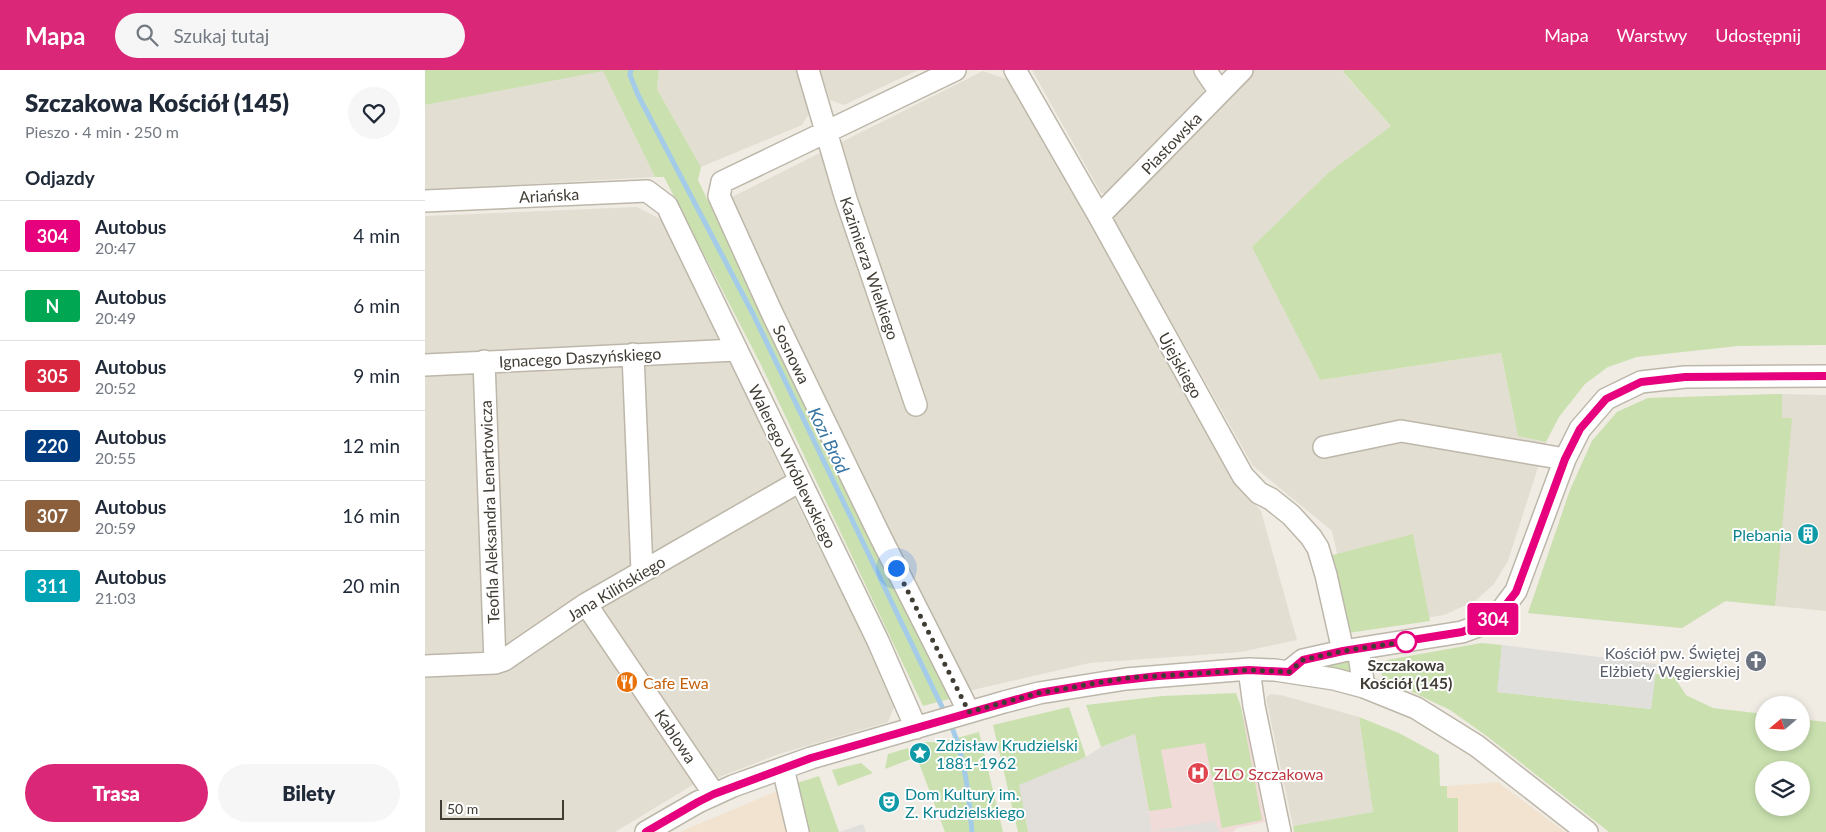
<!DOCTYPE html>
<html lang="pl">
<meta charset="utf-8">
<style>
:root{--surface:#fff;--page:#f6f6f7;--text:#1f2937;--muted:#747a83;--line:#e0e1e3;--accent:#db2777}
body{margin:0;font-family:Lato,sans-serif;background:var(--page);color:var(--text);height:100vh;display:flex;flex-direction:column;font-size:19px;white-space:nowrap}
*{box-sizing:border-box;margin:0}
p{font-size:16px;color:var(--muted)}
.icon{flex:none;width:28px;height:28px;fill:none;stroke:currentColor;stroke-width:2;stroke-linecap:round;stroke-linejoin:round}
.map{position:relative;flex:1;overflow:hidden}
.side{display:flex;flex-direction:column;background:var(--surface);width:425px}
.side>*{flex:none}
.badge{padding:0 10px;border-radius:4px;font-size:18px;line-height:32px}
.needle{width:32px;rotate:251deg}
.tools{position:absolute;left:1330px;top:626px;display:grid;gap:10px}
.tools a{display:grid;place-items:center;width:55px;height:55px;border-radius:50%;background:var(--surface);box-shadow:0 2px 8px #0003;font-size:25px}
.scale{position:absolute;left:15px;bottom:12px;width:124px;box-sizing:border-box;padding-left:5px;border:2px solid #413c34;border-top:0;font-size:14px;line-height:18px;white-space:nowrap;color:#413c34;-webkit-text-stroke:4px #fff;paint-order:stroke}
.you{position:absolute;width:25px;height:25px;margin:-12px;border:4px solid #fff;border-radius:50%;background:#1a73e8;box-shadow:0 0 0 8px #1a73e833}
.map>.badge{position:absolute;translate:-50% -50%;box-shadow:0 0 0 2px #fff}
h2{padding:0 25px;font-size:19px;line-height:45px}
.round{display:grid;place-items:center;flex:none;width:52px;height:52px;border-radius:26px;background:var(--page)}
.head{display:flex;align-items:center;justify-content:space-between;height:85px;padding:0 25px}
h1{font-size:24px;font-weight:800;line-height:38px}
.action{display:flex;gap:10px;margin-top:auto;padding:10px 25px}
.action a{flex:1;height:58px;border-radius:30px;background:var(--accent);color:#fff;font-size:20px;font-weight:800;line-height:58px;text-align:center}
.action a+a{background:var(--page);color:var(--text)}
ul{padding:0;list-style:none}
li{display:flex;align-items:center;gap:15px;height:70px;padding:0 25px;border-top:1px solid var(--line)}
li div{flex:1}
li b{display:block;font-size:19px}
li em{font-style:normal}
li .badge{min-width:55px;font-weight:700;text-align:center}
header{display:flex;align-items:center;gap:30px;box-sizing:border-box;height:70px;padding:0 25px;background:var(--accent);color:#fff}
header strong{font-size:24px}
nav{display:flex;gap:28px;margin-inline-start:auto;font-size:18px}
.search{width:350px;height:45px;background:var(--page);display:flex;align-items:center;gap:12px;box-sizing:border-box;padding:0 18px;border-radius:28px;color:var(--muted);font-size:19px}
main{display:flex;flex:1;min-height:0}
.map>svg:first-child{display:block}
.residential{fill:#e3ded2}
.commercial{fill:#f1e3d0}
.industrial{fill:#e2ded9}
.medical{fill:#f0dbd8}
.green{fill:#cae1af;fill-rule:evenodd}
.parking{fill:#e1dfdc}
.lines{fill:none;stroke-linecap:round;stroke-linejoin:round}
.stream{stroke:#a4cce8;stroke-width:5}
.minor-casing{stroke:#bdb7aa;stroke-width:24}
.minor{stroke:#fff;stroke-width:21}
.line-casing{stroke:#fff;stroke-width:11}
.line{stroke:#e6007e;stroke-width:8}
.walk{stroke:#413c34;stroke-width:5;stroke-dasharray:0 9}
.stop-dot{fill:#fff;stroke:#e6007e;stroke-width:2.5}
.labels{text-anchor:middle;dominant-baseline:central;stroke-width:4;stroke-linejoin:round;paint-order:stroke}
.street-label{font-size:16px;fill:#413c34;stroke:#fff}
.culture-label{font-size:16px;fill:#0d838f;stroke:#fff;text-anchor:start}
.worship-label{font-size:16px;fill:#5b616d;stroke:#fff;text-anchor:end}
.stop-label{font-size:16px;font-weight:bold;fill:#413c34;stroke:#fff}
.food-label{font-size:16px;fill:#c56008;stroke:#fff;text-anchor:start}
.health-label{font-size:16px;fill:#be3a42;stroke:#fff;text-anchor:start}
.water-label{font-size:18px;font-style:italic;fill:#3875a2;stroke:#fff}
</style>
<header>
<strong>Mapa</strong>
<div class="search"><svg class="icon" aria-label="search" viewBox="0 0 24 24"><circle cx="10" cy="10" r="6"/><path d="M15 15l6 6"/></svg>Szukaj tutaj</div>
<nav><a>Mapa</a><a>Warstwy</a><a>Udostępnij</a></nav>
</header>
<main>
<section class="side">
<div class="head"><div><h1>Szczakowa Kościół (145)</h1><p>Pieszo · 4 min · 250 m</p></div><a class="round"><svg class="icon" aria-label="heart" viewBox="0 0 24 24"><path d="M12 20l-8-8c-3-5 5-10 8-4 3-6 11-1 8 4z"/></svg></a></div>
<h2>Odjazdy</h2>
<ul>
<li><span class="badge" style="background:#e6007e;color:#fff">304</span><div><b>Autobus</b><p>20:47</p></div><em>4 min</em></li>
<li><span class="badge" style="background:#00a651;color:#fff">N</span><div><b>Autobus</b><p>20:49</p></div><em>6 min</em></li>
<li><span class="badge" style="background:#d7263d;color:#fff">305</span><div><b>Autobus</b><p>20:52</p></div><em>9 min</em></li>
<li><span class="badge" style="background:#003b80;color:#fff">220</span><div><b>Autobus</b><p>20:55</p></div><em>12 min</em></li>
<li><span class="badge" style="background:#8b5e3c;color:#fff">307</span><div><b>Autobus</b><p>20:59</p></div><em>16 min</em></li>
<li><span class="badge" style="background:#00a3b4;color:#fff">311</span><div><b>Autobus</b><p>21:03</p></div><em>20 min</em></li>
</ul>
<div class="action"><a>Trasa</a><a>Bilety</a></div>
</section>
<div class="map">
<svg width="1401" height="762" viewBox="0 0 1401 762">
<rect width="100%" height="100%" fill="#f0ece4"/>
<!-- residential -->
<path class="residential" d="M178,0L230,107L0,120V35Z
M234,0H376L388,37L377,55L276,97L232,19Z
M395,0H493L419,35L405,30Z
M607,0H768L779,17L777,28L685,124L676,123Z
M827,0H920L918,3L966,56L903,103L828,177L895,310L1076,283L1093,366L1121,372L1083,491L1069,514L1050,531L1019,545L929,560L907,461L828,396L687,147Z
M558,1L584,10L665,151L809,410L836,441L872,570L816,582L665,593L543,621L490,527L305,128Z
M212,137L239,151L367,423L471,632L463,652L354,684L292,708L165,520L78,582L0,587V146Z
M1357,324L1401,325V541L1301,531L1257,558L1103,543L1145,420L1167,371L1192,342L1223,328Z
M160,547L271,713L190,762H0V607L78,602Z
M845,624L856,625L934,647L948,742L868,756L841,628Z"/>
<!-- commercial -->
<path class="commercial" d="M1073,712L1140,762H1033V729L1022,728V716Z
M352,721L362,762H256L257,761Z"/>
<!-- industrial -->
<path class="industrial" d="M710,664L727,762H603L593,715L661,687L676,677Z"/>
<!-- medical -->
<path class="medical" d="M809,628L820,650L840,752L812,758L808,762H727L710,664Z"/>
<!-- green -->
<path class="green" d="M0,0H234L232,19L276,97L273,110L299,164L528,628L498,636L337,297L239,107H230L178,1L0,35Z
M920,0H1401V275L1313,276L1212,287L1183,297L1160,314L1134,347L1121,372L1093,366L1076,283L895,310L827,177L903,103L966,56L918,2Z
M1357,324V348H1367L1350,536L1300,531L1257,558L1103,543L1145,420L1167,371L1192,342L1223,328Z
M988,464L1005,551L923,563L904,486Z
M1056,573L1077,575L1073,622L1226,639L1230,604L1248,605L1261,625L1288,638L1339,644V672H1376V649L1401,652V762H1184L1063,667L1025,640L958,608C955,600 955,596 962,590ZM1339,700H1376V738H1339Z
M923,590L929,603L900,598V594Z
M811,623L816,637L837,750L797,758L780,673L736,680L747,738L724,741L710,664L676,677L661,635L737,626Z
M644,637L661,687L594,715L603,762H593L568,655Z
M934,647L974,663L1014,685L1015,716H1022V728H1033V762H869L868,756L948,742Z
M554,662L578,762H520L489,680L500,672H517Z
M483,678L486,689L460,699L463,684Z
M436,693L448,703L413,716L407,700Z
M394,706L414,762H381L372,713Z"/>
<!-- parking -->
<path class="parking" d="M1077,575L1232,594L1226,639L1072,622Z
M789,751L795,762L727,761Z
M438,754L441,762H414Z"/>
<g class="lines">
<!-- stream -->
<path class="stream" d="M206,0L205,5L213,25L328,244L520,643
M525,653C540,686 544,726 547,762"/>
<!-- minor casing -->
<g class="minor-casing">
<path id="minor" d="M383,0L421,129L491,335
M530,0L297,112L294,126L347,243L455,466L544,642
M590,0L674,146L818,406L834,423L846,429L866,445L886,467L893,478L901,505L918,581
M780,0L795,22
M0,131L222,121L242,136L453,571L491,658
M674,146L817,0
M208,284L217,501
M59,291L70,593
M0,295L311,280
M899,377L976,361L1140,389
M161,534L289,724
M933,579L939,617
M0,596L70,593L79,590L161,534L375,411
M824,599L829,636L855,762
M864,601L878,590L918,581L1037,562L1061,553L1073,545L1091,521L1140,389L1155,359L1181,329L1216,312L1260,307L1401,306
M358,698L373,762
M221,762L273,732L308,716L386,688L579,632L614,623L701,609L824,599L850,600L909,609L939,617L991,638L1052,676L1162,762"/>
</g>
<!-- minor -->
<use href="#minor" class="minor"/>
</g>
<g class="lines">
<!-- line casing -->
<g class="line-casing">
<path id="line" d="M221,762L273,732L289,724L386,688L614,623L673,613L733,606L824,600L864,602L878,590L918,581L1037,562L1061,553L1073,545L1091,522L1140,389L1155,359L1181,329L1216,312L1260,307L1401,306"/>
</g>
<!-- line -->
<use href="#line" class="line"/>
<!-- walk -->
<path class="walk" d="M471,498L544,642L614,623L701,608L824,600L864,602L878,590L918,581L984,571L981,572"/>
</g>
<!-- icons -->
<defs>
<g id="building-disc" transform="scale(1.125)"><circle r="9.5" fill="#0f9aa8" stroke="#fff"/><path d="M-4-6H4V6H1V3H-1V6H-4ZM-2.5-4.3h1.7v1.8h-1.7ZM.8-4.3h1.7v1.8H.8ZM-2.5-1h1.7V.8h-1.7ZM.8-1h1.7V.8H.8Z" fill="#fff"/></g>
<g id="church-disc" transform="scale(1.125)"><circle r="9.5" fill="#6b7280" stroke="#fff"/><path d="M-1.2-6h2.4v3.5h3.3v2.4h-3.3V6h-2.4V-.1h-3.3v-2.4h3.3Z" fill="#fff"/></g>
<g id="restaurant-disc" transform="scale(1.125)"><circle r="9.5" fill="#e8710a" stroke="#fff"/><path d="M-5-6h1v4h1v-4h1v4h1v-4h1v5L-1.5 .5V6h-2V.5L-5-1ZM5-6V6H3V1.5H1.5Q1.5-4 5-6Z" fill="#fff"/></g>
<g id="sight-disc" transform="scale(1.125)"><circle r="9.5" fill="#0f9aa8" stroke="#fff"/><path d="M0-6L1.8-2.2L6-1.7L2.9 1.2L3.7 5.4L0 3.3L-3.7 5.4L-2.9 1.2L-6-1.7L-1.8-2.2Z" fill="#fff"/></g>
<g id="hospital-disc" transform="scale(1.125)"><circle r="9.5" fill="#e0444e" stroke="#fff"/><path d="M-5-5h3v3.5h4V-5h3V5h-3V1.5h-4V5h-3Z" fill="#fff"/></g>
<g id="theatre-disc" transform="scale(1.125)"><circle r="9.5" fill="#0f9aa8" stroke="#fff"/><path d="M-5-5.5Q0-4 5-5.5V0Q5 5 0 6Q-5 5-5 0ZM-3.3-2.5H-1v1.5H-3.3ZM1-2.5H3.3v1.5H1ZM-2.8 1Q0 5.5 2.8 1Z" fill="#fff"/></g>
</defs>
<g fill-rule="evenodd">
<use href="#building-disc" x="1383" y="464"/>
<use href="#church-disc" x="1331" y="591"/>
<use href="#restaurant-disc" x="202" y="612"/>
<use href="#sight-disc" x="495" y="683"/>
<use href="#hospital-disc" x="773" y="703"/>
<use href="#theatre-disc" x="464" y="732"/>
</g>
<!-- markers -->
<circle class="stop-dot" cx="981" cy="572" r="10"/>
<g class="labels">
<!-- street labels -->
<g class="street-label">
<text transform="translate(746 73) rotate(-46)">Piastowska</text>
<text transform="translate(124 125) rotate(-3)">Ariańska</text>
<text transform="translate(445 198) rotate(71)">Kazimierza Wielkiego</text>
<text transform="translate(367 284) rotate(64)">Sosnowa</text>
<text transform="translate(155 287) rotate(-3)">Ignacego Daszyńskiego</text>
<text transform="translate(756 295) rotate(61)">Ujejskiego</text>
<text transform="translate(368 396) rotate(64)">Walerego Wróblewskiego</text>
<text transform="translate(64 442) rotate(-92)">Teofila Aleksandra Lenartowicza</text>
<text transform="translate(191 518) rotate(-31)">Jana Kilińskiego</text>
<text transform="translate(251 666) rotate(56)">Kablowa</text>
</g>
<!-- culture labels -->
<g class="culture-label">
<text x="1367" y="464" text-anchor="end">Plebania</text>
<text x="511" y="674">Zdzisław Krudzielski<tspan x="511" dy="18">1881-1962</tspan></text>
<text x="480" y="723">Dom Kultury im.<tspan x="480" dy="18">Z. Krudzielskiego</tspan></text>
</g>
<!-- worship labels -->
<g class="worship-label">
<text x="1315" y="582">Kościół pw. Świętej<tspan x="1315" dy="18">Elżbiety Węgierskiej</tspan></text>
</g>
<!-- stop labels -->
<g class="stop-label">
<text x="981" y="594">Szczakowa<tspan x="981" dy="18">Kościół (145)</tspan></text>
</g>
<!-- food labels -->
<g class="food-label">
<text x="218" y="612">Cafe Ewa</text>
</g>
<!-- health labels -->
<g class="health-label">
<text x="789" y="703">ZLO Szczakowa</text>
</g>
<!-- water labels -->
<g class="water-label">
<text transform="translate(404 370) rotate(64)">Kozi Bród</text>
</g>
</g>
</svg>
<div class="tools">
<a><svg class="needle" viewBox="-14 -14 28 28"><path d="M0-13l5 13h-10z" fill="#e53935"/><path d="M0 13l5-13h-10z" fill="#747a83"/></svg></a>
<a><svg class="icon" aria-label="layers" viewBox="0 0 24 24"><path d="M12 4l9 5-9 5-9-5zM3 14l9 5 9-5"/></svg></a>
</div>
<div class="scale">50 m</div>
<div class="you" style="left:471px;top:498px"></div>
<b class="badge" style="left:1068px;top:549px;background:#e6007e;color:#fff">304</b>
</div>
</main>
